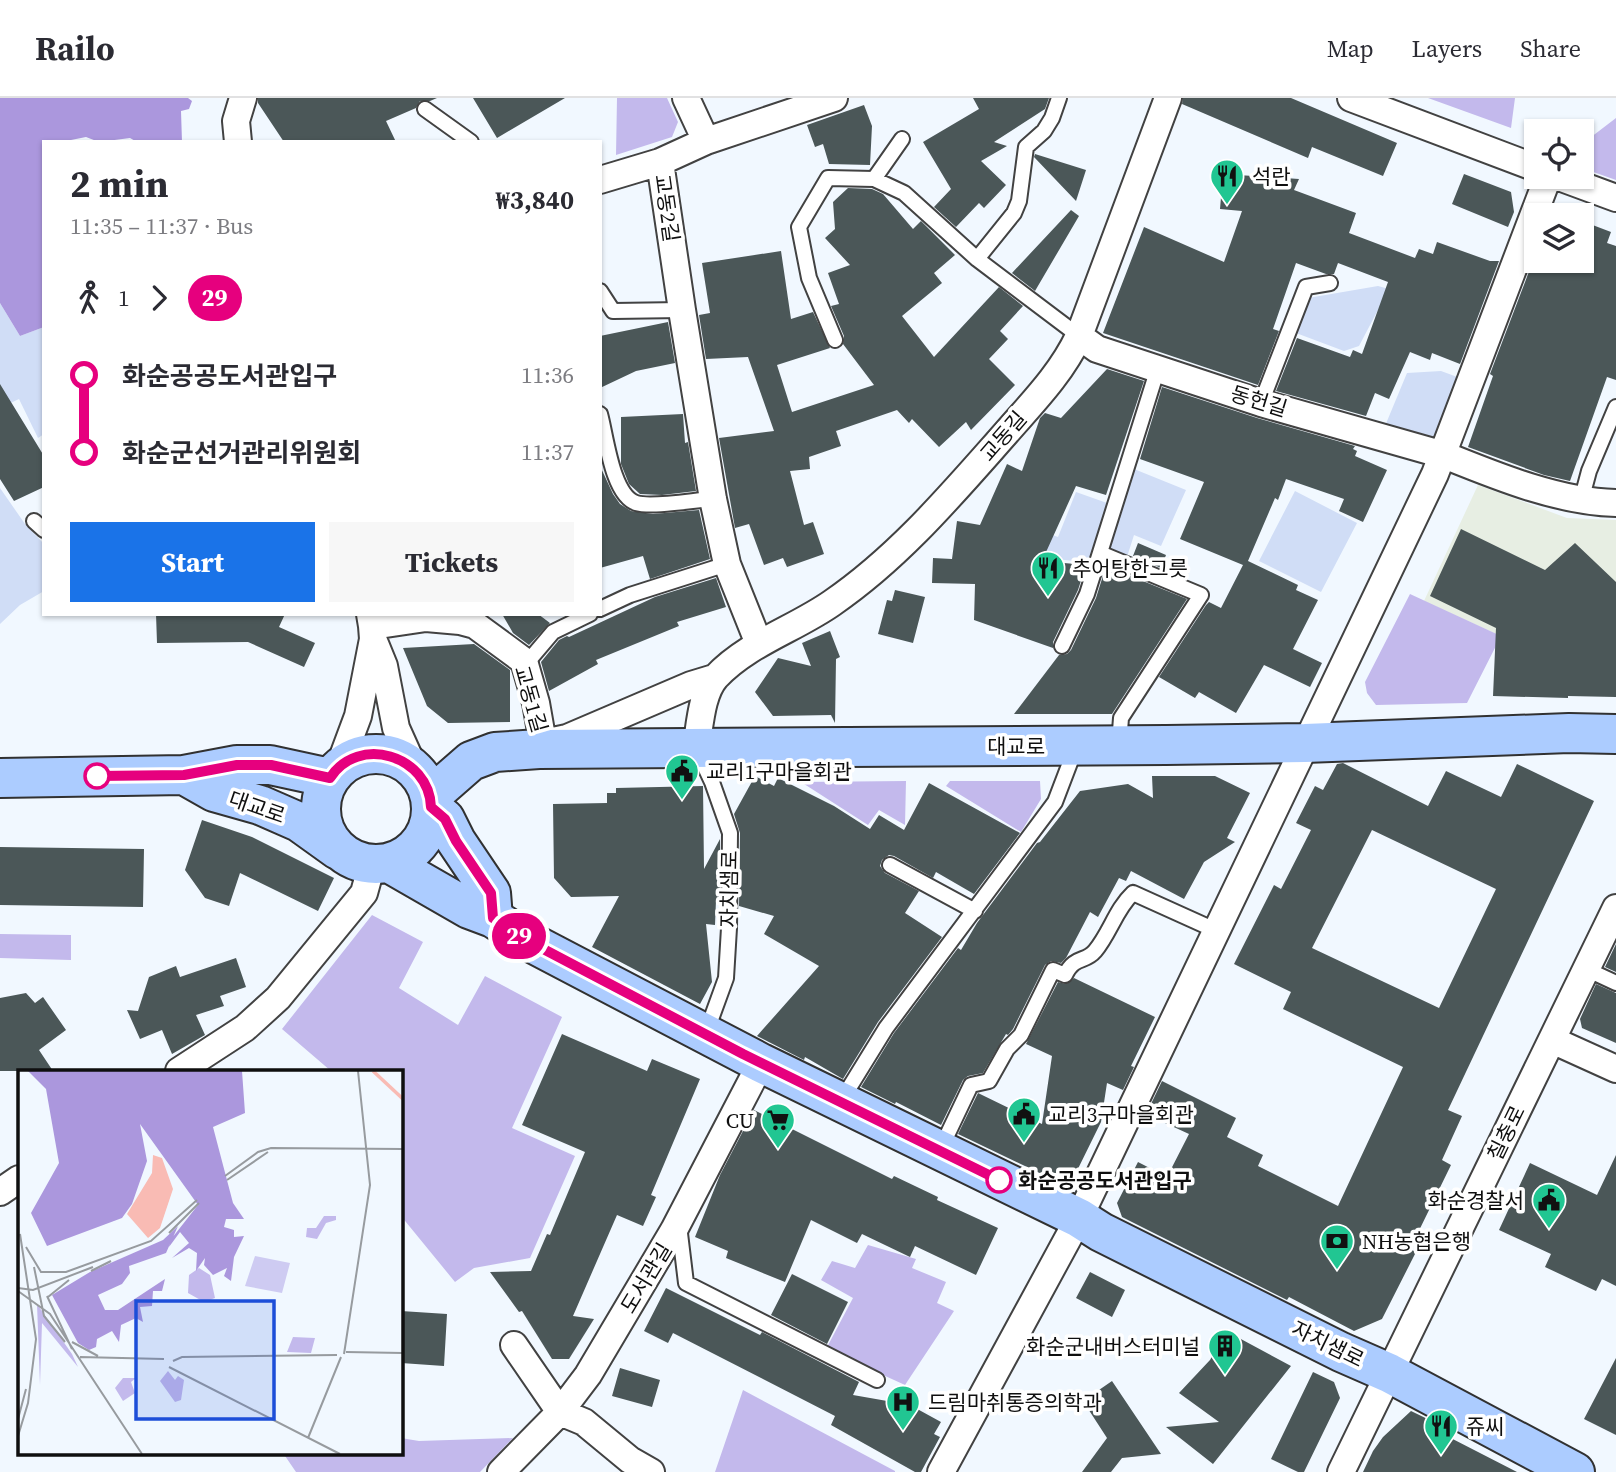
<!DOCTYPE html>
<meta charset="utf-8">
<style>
:root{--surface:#fff;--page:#f7f7f7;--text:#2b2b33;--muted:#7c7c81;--line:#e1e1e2;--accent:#1a73e8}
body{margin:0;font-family:"Source Serif 4","Noto Sans KR",serif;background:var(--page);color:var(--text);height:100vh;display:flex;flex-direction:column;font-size:26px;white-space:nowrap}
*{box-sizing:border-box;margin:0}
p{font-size:23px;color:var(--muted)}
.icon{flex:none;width:38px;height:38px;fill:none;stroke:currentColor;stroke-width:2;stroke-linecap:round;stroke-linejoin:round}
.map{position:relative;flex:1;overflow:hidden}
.details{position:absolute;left:42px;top:42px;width:560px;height:476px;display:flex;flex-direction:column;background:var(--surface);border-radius:0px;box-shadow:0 2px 5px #0004}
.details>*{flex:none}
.badge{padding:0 14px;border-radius:23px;font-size:24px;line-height:46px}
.fabs{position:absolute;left:1524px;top:21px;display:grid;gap:14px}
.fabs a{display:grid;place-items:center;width:70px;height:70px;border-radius:0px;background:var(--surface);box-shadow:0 2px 5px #0004;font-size:35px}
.map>.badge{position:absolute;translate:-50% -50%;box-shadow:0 0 0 4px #fff}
.legs{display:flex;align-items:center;gap:10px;height:77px;padding:0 28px;font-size:23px}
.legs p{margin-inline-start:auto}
.overview{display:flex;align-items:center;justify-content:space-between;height:119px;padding:0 28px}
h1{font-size:38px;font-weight:700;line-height:52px}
.action{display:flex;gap:14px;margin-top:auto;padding:14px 28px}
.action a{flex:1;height:80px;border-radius:0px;background:var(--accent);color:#fff;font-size:28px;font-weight:700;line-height:80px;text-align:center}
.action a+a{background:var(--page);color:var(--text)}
ul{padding:0 28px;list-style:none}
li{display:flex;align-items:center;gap:24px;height:77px;font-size:26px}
li i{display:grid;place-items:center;width:10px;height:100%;margin:0 9px;background:currentColor}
li i::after{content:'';width:18px;height:18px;margin:-9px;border:5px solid;border-radius:50%;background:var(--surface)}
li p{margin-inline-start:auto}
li:first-child i{background:linear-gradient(#0000 50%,currentColor 0)}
li:last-child i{background:linear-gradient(currentColor 50%,#0000 0)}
header{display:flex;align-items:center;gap:42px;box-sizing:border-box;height:98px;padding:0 35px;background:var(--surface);border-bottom:2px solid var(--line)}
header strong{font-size:33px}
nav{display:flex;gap:38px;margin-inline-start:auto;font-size:24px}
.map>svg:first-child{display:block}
.industrial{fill:#e7eee3}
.farmland{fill:#d0ddf6}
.green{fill:#c3b9ec}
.forest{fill:#ab97dd}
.building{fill:#4b5758;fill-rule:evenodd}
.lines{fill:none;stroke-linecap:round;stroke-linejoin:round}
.lane-casing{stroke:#424242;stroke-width:18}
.street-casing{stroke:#424242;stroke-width:30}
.secondary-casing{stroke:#313131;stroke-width:42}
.lane{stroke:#fff;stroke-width:14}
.street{stroke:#fff;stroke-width:26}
.secondary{stroke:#acccff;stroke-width:38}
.line-1-casing{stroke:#fff;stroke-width:16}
.line-1{stroke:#e6007e;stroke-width:10}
.stop-1-dot{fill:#fff;stroke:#e6007e;stroke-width:3.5}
.labels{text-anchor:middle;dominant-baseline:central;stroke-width:7;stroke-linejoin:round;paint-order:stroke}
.poi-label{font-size:21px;fill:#0f0f0f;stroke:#fff;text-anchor:start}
.street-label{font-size:21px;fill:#0f0f0f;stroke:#fff}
.stop-label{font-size:21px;font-weight:bold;fill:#0f0f0f;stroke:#fff;text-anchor:start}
.inset-river{fill:none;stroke:#f9bbb4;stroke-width:3.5}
.inset-road{fill:none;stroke:#979b9f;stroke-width:2}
.view{fill:#1d4ed8;fill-opacity:0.15;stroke:#1d4ed8;stroke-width:3.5}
.inset-edge{fill:none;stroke:#0f0f0f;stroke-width:3.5}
</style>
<header>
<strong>Railo</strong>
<nav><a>Map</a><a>Layers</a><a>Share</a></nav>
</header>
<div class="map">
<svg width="1616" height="1374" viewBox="0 0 1616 1374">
<rect width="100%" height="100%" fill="#f1f8ff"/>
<!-- industrial -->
<path class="industrial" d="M1478,387L1567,420L1616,422V562L1604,585L1424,503Z"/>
<!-- farmland -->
<path class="farmland" d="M1378,188L1389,191L1359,248L1344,253L1296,235L1308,200Z
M0,205L20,238L44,229V336L38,340L19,301L0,310Z
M1441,273L1460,280L1433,347L1385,328L1407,275Z
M1134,371L1186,392L1161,448L1134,437L1127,459L1109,452Z
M0,390L25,426L44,446V493L20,507L0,526Z
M1295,393L1357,425L1321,494L1259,463Z
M1076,394L1107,405L1093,450L1092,465L1020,457L1030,429L1058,439Z"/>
<!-- green -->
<path class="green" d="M617,0H667L678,24L672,39L616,57Z
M1428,0H1515L1511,30Z
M1616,20V82L1582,70V46Z
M1410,496L1501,538L1467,605L1376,607L1367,595L1365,584Z
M906,683L905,727L879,712L868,727L801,684Z
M950,683H1040L1041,701L1021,734L946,688Z
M372,817L423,844L399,890L458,927L485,878L562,919L512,1030L575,1058L530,1160L474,1170L455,1184L401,1118V973H331L282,931Z
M0,836L71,837V862L0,860Z
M868,1147L916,1161L912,1170L946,1184L937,1205L954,1213L905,1287L826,1251L853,1200L821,1182L832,1163L855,1170Z
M743,1292L895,1373V1374H715Z
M401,1340L419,1343L513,1340L480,1374H296L283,1355H401Z"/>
<!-- forest -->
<path class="forest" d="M0,0H188L192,3L189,11L181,13L182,44H137L130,40L99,44L86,39L61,44H44V229L20,238L0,205Z"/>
<!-- building -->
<path class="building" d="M258,0H437L430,3H420L416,10L386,23L396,44H284L258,5Z
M473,0H565L497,40Z
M973,0H1049L1045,11L994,44L1007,48L981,63L1006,87L984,110L979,105L956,129L934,109L951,91L923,44L979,11Z
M1183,0H1291L1397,45L1383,78L1312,49L1308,60L1182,6Z
M864,7L872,28L870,67L829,66L823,46L815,49L807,27Z
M1035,56L1086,72L1076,103L1034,59Z
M1223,76L1299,81L1294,92L1356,115L1349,135L1415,160L1419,151L1433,156L1437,144L1490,163H1499L1460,266L1432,255L1430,262L1410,254L1389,301L1375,295L1366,318L1276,293L1297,240L1350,259L1353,252L1362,256L1388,184L1338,165L1334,176H1326L1296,165L1273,231L1279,233L1258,287L1103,235L1144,129L1224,164L1242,113L1220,111Z
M1464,76L1511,94L1514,114L1508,129L1452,106Z
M848,90L872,91L883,96L913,131L921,123L955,157L934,175L942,185L902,218L934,259L999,189L1023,208L1000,233L1008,241L989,261L1015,287L971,332L966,324L939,349L912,321L909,325L897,312L836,333L841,348L809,359L810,371L790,373L804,427L813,424L824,456L787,469L783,460L764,467L749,426L735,430L719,340L774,333L748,259L706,261L699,217L710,215L702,165L781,153L791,221L813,214L830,250L777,267L792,314L874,287L843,246L844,238L831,208L839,206L828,175L850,167L825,140L835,131L833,104Z
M1071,112L1079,118L1035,193L1012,175Z
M1582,123L1611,134L1607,145L1616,148V282L1607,279L1570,383L1544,377L1468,349L1493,278L1490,276L1533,163H1582Z
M668,224L675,265L636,273L600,290V238Z
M1107,271L1144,283L1106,397L1076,388L1042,463L1086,467L1078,492L1053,544V550L974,522L975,486L932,485L933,460L952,461L957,423L980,427L1007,366L1022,373L1040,320L1045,315L1061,320Z
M0,286L44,358V389L14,403L0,381Z
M1162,289L1257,320L1355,348L1353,351L1357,353L1355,358L1387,372L1363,424L1339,413L1344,401L1286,381L1278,402L1275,400L1248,463L1298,487L1296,492L1318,502L1293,551L1322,565L1310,589L1264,567L1236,615L1199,594L1195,600L1159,579L1206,507L1209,504L1221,510L1243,467L1180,441L1204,384L1140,361Z
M683,316L685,345L688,344L696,393L662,397L640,396L629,386L621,366V319Z
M600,368L613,396L620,406L631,413L653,416L699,412L710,461L650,481L643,458L600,470Z
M1461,431L1545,472L1575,445L1616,484V599L1568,598V600L1493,598L1496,530L1430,498Z
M1138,445L1166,457L1161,470L1133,458Z
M1106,468L1187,501L1112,616H1014L1059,557L1067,556L1071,552L1096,500Z
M716,480L726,509L677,524L679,528L596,562L598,566L549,593L541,564L559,542L567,538L569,539L655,499Z
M895,492L925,499L913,545L878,536L887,502L892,503Z
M156,516H285L279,529L315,545L304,569L248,544L157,545Z
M502,516H538L550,525L529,547L513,535Z
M830,533L840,559L836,561L835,625L831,617L773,618L755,594L778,560L811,568L802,545Z
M474,546L510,572V624L448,625L427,608L403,550Z
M1343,665L1428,708L1446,673L1501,699L1517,666L1594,703L1448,1012L1462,1018L1442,1062L1451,1067L1410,1151L1416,1154L1382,1221L1354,1233L1289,1199L1287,1202L1122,1119L1117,1105L1138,1064L1167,1079L1189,1036L1152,1019L1157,1009L1151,1006L1162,983L1236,1020L1227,1039L1263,1057L1258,1068L1338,1108L1403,969L1283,911L1291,894L1234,866L1274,787L1281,791L1311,732L1296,725L1315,688L1323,692L1337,666ZM1372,732L1496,791L1439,910L1312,850Z
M755,678L774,688L778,680L834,708L870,731L879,717L904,732L929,685L1020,735L974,796L936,774L933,780L894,758L889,757L882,762L880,768L885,775L919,793L905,815L942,839L878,924L843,981L805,959L804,962L757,938L819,868L764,836L774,818L739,808L740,735L734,716Z
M1152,678H1215L1250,695L1227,740L1235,744L1204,764L1184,801L1131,773L1126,783L1119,780L1098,819L1090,814L1066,860L1061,865L1051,863L1045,867L1013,931L1008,937L1006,936L983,975L968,978L963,982L941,1027L896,1004L895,1006L861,989L894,935L958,850L961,852L977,825L1037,745L1040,744L1080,693L1128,686L1153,700Z
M703,688L704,771L720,741V803L716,802L715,827L706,826L712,884L700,906L592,849L619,798L571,799L554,780L553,706L607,705V695H616V690Z
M202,722L252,739L334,780L318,813L240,775L229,808L205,800L185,772Z
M0,749L144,751L143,809L0,807Z
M1616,846V874L1605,869Z
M236,860L246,889L220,898L224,908L196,917L205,937L172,956L162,932L140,941L127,912L138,913L149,879L176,868L180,879Z
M1074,880L1155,919L1131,968L1134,969L1123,992L1107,985L1101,1024L1069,1089L958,1036L978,995L1042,1026L1052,958L1026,946L1058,884L1066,886Z
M1596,886L1616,895V945L1582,930L1580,921Z
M26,895L35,905L43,899L66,932L39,952L53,973H0V900Z
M562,936L647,973L652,961L700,981L651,1097L656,1099L643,1128L617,1117L573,1218L594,1221L569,1261H552L522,1213L519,1214L490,1174L531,1173L547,1136L550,1137L585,1054L522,1027Z
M754,1012L892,1081L894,1078L938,1099L937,1102L998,1130L976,1177L915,1148L910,1159L862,1136L857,1145L811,1122L785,1184L726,1160L728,1153L695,1139L720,1077Z
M1616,1057V1188L1602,1181L1596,1193L1545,1169L1551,1156L1499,1132L1530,1065L1597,1097Z
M1090,1174L1125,1192L1112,1219L1076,1200Z
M792,1176L848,1204L827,1246L771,1217Z
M666,1190L760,1237L762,1234L859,1284L853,1297L910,1307L941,1324L934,1336L940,1339L921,1374H915L831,1327L835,1318L673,1235L668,1245L644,1233Z
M401,1213L447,1216L444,1268L401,1265Z
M1226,1233L1291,1268L1213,1366L1166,1329L1219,1324L1179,1295L1210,1262Z
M1616,1260V1337L1584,1321Z
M620,1270L660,1282L652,1309L612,1298Z
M1313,1274L1334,1284L1340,1300L1304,1374H1298L1271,1361Z
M1112,1283L1161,1356L1122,1360L1111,1374H1082L1107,1340L1083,1303Z
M1411,1313L1444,1329L1441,1335L1517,1374H1363L1373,1353L1383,1339Z"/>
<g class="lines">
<!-- lane casing -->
<g class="lane-casing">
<path id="lane" d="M425,11L471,44
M874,81L902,41
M977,161L1014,115L1019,103L1026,49L1044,33L1052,20L1059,0
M600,193L613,213L682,212
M835,242L809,180L799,129L828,80L874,81L904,95L977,161L1079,238
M1261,305L1306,189L1330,185
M600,316C606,337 612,397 636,405C652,410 695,402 713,401
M1581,403L1589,373L1616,309
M34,423L44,432
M1100,455L1201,497L1121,620L1119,646
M600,511L630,497L727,466
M1062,548L1087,496L1158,270
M525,567L553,534L590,516
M698,654L712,684L730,735L729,830L726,880L706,935
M890,767L975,813
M1586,871L1616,885
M841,1003L886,930L1055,704L1076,649
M941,1050L971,987L989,983L1007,951L1021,937L1053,872L1065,877C1075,857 1085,865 1095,853C1110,835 1116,811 1133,795L1215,832
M679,1127L686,1185L877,1282"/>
</g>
<!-- street casing -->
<g class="street-casing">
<path id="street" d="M686,0L706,43
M1351,0L1536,70
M238,44L236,23L243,0
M660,64L682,212L713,401L727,466L759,546
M1559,79L1616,100
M600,82L660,64L706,43L834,0
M1079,238L1097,251L1261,305L1444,357C1496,378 1559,404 1616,405
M370,516L372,528L426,520L460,523L475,527L524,563L536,605L543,645
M373,541L384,568L396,630L414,670
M553,643L567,640L691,587L714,580
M696,650C700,628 701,596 716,579C748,545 795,531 832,505C899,459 952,396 1006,335C1033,304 1061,276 1079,238L1168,0
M339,669L358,618L373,541L372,528
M1552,942L1616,971
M179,973L245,930L278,900L364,795L372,766
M0,1094L19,1081
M514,1247L560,1314L584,1324L630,1362L651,1374
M501,1374L560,1314L588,1277L674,1132L761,965
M941,1374L1079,1120L1435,376L1548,79
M1341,1374L1616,810"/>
</g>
<!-- secondary casing -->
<g class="secondary-casing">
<path id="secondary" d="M321 711a55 55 0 1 1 110 0a55 55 0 1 1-110 0Z
M184,677L214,694L260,707L299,724L338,752
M0,680L184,677L237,667H270L330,680
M431,698L471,663L495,654L539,651L1166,647L1305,645L1569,635L1616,636
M431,709L445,721L456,743L491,795L493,820
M389,765L469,811L493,820L530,844L761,965L1079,1120L1101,1134L1341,1254L1389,1275L1575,1374"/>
</g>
<!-- lane -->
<use href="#lane" class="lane"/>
<!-- street -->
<use href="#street" class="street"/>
<!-- secondary -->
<use href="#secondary" class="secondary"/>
</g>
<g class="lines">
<!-- line-1 casing -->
<g class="line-1-casing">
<path id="line-1" d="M97,678L184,677L237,667H271L330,680C358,636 429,657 431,709L445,721L456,743L491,795L493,820L530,844L743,956L999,1082"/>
</g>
<!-- line-1 -->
<use href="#line-1" class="line-1"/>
</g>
<!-- icons -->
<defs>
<g id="restaurant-pin" transform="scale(1.75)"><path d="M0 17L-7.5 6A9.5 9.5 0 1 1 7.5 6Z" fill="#21c692" stroke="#fff"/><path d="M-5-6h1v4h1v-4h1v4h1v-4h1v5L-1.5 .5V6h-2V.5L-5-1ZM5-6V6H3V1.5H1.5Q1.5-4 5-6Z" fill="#111"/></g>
<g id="civic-pin" transform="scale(1.75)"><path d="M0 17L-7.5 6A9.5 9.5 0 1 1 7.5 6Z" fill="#21c692" stroke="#fff"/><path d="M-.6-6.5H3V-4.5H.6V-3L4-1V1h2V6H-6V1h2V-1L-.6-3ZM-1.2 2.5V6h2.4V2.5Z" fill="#111"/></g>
<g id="supermarket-pin" transform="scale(1.75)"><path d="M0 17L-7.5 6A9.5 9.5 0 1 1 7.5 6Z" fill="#21c692" stroke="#fff"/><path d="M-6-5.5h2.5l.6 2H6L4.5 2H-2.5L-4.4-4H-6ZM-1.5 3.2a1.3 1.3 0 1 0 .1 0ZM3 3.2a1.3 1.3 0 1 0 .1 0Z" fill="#111"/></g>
<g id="bank-pin" transform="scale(1.75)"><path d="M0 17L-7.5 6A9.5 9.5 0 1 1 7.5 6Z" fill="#21c692" stroke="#fff"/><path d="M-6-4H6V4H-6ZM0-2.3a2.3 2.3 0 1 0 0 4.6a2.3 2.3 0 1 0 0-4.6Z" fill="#111"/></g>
<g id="building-pin" transform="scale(1.75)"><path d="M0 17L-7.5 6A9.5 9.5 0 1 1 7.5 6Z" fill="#21c692" stroke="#fff"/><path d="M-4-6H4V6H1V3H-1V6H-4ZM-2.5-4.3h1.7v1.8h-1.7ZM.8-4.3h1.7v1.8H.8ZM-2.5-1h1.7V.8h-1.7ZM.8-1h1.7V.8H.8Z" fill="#111"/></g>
<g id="hospital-pin" transform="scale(1.75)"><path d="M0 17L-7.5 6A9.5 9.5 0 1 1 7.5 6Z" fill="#21c692" stroke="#fff"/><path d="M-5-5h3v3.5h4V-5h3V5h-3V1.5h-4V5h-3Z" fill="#111"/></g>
</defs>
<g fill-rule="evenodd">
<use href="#restaurant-pin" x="1227" y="78"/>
<use href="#restaurant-pin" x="1048" y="470"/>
<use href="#civic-pin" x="682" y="673"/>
<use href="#civic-pin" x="1024" y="1016"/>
<use href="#supermarket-pin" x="778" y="1022"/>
<use href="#civic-pin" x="1549" y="1102"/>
<use href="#bank-pin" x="1337" y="1143"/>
<use href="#building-pin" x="1225" y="1248"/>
<use href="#hospital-pin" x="903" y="1304"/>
<use href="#restaurant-pin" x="1441" y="1328"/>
</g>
<!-- markers -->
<g class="stop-1-dot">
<circle cx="97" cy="678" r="12"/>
<circle cx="999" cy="1082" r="12"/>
</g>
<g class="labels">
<!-- poi labels -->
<g class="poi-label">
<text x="1252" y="78">석란</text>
<text x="1072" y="470">추어탕한그릇</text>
<text x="706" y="673">교리1구마을회관</text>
<text x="1048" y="1016">교리3구마을회관</text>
<text x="754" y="1022" text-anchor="end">CU</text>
<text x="1524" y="1102" text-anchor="end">화순경찰서</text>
<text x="1362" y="1143">NH농협은행</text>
<text x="1200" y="1248" text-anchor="end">화순군내버스터미널</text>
<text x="928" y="1304">드림마취통증의학과</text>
<text x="1466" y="1328">쥬씨</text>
</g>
<!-- street labels -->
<g class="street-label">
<text transform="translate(667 110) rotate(82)">교동2길</text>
<text transform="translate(1259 303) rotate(17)">동헌길</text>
<text transform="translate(1003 338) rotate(-49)">교동길</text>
<text transform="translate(531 601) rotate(74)">교동1길</text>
<text x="1016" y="648">대교로</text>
<text transform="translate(257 709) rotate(19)">대교로</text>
<text transform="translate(729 791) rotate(-89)">자치샘로</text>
<text transform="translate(1506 1035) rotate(-64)">칠충로</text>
<text transform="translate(646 1180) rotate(-59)">도서관길</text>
<text transform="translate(1328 1246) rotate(26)">자치샘로</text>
</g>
<!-- stop labels -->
<g class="stop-label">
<text x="1018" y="1082">화순공공도서관입구</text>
</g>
</g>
<!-- overview -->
<g transform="translate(18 972)">
<rect width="385" height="385" fill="#f1f8ff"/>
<path d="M306,146H318V150L308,153L299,169L288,167L289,158H298ZM181,198L192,205L197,228L186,232L170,223L171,205ZM19,234L54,284L60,297L24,253L22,315ZM275,267L297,268L293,283L269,282ZM150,301L157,310L160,306L166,310L163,330L157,332L142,311ZM105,308H118L113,312L117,323L105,331L97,318Z" fill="#c3b9ec"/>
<path d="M10,1H224L227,43L195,57L215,133L226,149H208L206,157L216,160V167L226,166L216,187L213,211L206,206L209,198L195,205L186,195L187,188L178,201L179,183L171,178L154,188L171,173L162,162L151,177L154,168L180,135L122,54L129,91L114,134L104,148L29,176L13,143L41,93L28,19ZM160,156L148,183L111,196L112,203L104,214L80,225L87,240H100L147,209L144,221H135L134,236L122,237L125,252L118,248L103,255L101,272L94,261L79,269L78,277L71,280L60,273L34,225L72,202L145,170Z" fill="#ab97dd"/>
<path d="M237,186L272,193L264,223L227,216Z" fill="#cecbf2"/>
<path d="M135,85L144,88L155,119L142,158L130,168L109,144L134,103Z" fill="#f9bbb4"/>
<path class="inset-river" d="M355,1L385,29"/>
<path class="inset-road" d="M207,106L240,82L253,78L385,79M209,110L250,82M151,163L181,133M8,177L23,202H48L133,171L179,130M16,197L26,246L47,272M73,201L93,191M0,218L15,220L75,197M0,221L32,244L124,384M29,226L54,279M30,227L51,210M54,272L80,286M328,282L385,283M326,284L352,115L340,1M62,287L146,289M155,291L164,287L319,285M151,297L322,384M0,349L8,319M0,366L10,333L18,269L2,164M290,368L323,287"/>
<path class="view" d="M118,231H256V349H118Z"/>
<rect width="385" height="385" class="inset-edge"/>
</g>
</svg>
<div class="fabs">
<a><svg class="icon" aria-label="locate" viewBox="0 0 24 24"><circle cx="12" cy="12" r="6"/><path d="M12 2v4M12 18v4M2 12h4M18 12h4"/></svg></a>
<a><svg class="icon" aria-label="layers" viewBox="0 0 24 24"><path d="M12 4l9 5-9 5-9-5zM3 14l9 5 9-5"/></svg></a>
</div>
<b class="badge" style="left:519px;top:838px;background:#e6007e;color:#fff">29</b>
<section class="details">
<div class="overview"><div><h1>2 min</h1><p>11:35 – 11:37 · Bus</p></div><b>₩3,840</b></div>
<div class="legs"><svg class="icon" aria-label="walk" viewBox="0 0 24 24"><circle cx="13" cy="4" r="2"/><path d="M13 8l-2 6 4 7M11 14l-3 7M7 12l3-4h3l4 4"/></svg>1<svg class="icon" aria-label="forward" viewBox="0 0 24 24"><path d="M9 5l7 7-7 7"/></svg><b class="badge" style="background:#e6007e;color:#fff">29</b></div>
<ul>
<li><i style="color:#e6007e"></i><b>화순공공도서관입구</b><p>11:36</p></li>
<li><i style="color:#e6007e"></i><b>화순군선거관리위원회</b><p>11:37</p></li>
</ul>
<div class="action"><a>Start</a><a>Tickets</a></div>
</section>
</div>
